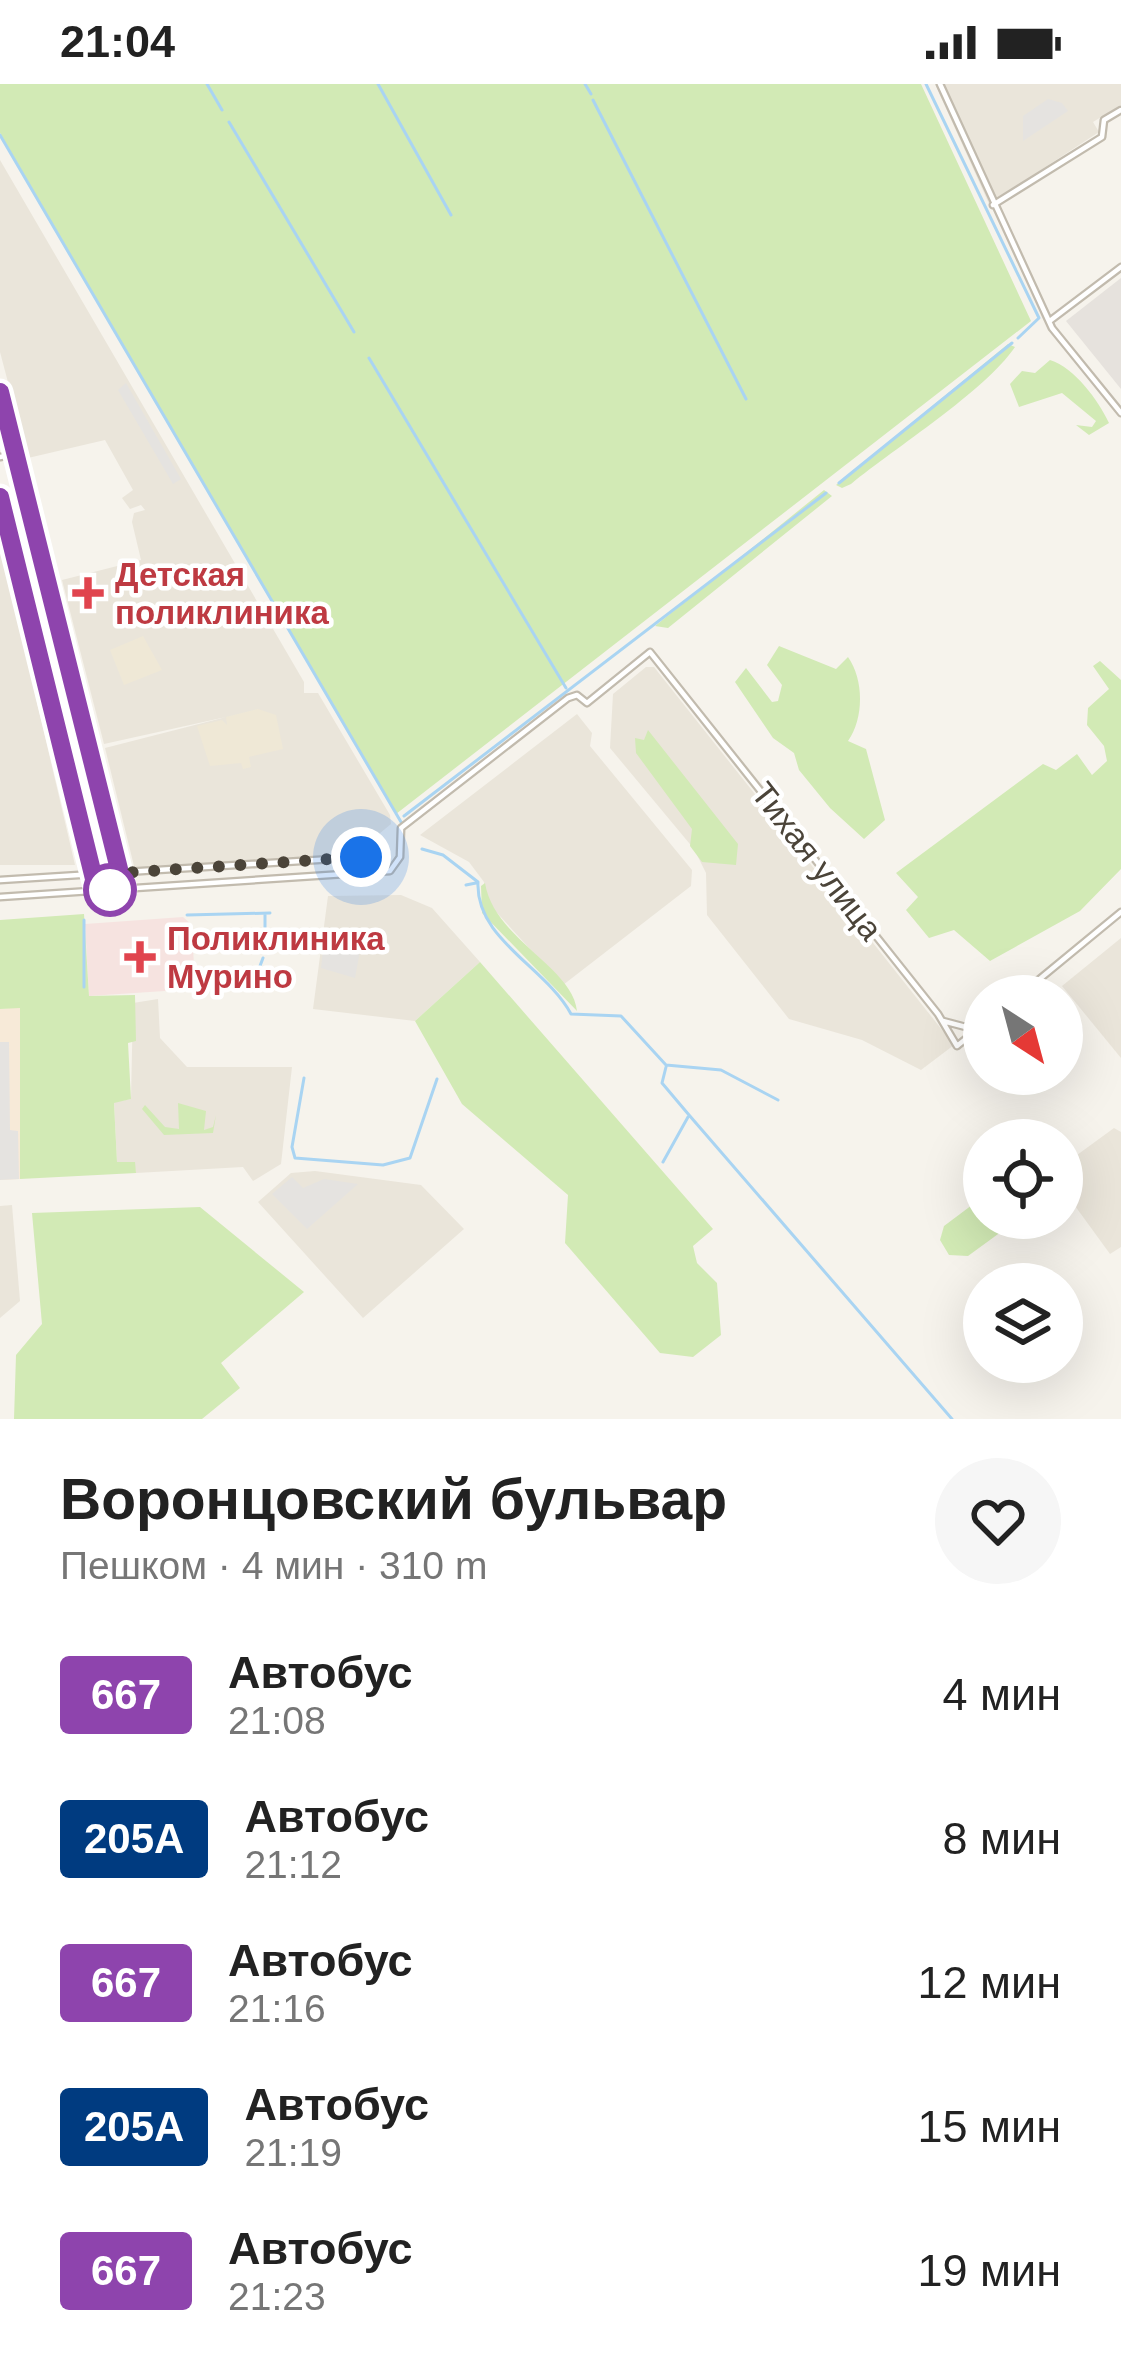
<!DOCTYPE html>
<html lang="ru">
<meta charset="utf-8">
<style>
:root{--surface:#fff;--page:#f6f6f6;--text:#222;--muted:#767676}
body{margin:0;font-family:Helvetica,sans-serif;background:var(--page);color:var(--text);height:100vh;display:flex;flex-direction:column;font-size:45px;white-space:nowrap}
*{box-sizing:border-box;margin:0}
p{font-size:39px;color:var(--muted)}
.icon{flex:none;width:66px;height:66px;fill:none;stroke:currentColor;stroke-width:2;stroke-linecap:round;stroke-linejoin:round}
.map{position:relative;height:1335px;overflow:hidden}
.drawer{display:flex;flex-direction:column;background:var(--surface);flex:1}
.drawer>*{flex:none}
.badge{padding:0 24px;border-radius:9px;font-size:42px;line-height:78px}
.needle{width:78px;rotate:144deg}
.tools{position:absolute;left:963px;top:891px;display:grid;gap:24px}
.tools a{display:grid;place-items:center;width:120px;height:120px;border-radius:50%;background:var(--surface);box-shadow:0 12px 48px #0002;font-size:60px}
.you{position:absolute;width:60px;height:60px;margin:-30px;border:9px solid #fff;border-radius:50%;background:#1a73e8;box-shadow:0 0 0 18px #1a73e833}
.map>.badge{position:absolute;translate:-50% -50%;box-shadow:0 0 0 6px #fff}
.round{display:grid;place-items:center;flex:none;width:126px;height:126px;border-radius:63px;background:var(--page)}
.overview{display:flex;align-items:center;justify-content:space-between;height:204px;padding:0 60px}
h1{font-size:57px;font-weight:800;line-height:90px}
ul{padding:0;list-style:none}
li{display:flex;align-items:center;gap:36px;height:144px;padding:0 60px}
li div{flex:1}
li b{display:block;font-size:45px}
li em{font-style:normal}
li .badge{min-width:132px;font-weight:700;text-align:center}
.status{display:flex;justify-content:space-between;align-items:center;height:84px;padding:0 60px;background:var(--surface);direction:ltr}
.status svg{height:33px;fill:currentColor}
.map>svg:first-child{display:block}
.residential{fill:#eae5da}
.commercial{fill:#f7ead8}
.industrial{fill:#e6e2dd}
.education{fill:#efe8d6}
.medical{fill:#f6e3e0}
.green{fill:#d2eab5}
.parking{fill:#e5e3e0}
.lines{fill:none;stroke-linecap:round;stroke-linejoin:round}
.stream{stroke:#a9d4f2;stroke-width:3}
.minor-casing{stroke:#c2bbae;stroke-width:9}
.minor{stroke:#fff;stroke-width:4.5}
.line-casing{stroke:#fff;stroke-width:27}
.line{stroke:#8e44ad;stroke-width:18}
.walk{stroke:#4b4439;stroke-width:12;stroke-dasharray:0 21.6}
.health-dot{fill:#e0444e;stroke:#fff;stroke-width:4.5}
.stop-dot{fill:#fff;stroke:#8e44ad;stroke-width:6}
.labels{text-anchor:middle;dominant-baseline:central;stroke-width:9;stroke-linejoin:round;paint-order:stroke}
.health-label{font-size:33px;font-weight:bold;fill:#be3a42;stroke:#fff;text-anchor:start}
.street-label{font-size:33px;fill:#4b4439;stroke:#fff}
</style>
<div class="status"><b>21:04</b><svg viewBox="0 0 49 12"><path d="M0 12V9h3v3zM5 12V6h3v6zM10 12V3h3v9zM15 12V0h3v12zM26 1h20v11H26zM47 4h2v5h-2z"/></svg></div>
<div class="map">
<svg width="1121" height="1335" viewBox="0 0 1121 1335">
<rect width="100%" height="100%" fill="#f6f3ec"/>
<!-- residential -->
<path class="residential" d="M935,0H1121V21L1093,38L1099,48L989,120Z
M0,76L304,598V609H318L390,731L391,740L355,770L135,786L105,664L226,633L104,660L62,496L141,476L132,438L134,429L145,426L141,421L130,425L122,414L133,406L105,356L28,374L0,268Z
M0,460L75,781H0Z
M646,583H654L954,961L921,986L862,956L789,935L707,831L706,789L694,765L610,664L613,610Z
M577,630L592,649L590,662L692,786L691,802L563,901L487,818L484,798L469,778L420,751Z
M401,811L432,824L480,878L415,937L313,925L328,812Z
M1121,854V974L1062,902Z
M158,915L160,954L187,983H292L281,1080L253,1097L243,1083L136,1089L134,1078H117L114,1018L131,1015L133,919Z
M1114,1044L1121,1048V1163L1110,1170L1062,1104V1082Z
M315,1087L421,1101L464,1145L363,1234L258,1118L291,1089Z
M12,1121L20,1217L0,1234V1122Z"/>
<!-- commercial -->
<path class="commercial" d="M20,923V1095L0,1096V925Z"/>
<!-- industrial -->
<path class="industrial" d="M1121,194V305L1066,237Z"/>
<!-- education -->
<path class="education" d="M143,552L162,586L124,601L110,566Z
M258,625L276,631L283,665L249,673L251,683L243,685L241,679L210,682L197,642L222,636L227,641L226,633Z"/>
<!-- medical -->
<path class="medical" d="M183,833L192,841L195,905L89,912L85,840Z"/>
<!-- green -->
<path class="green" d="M0,0H921L1031,237L396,730L0,49Z
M1008,260L1015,263C984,308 896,363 851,400L842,404L836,401Z
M1050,276C1075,284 1098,316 1109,339L1089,351L1076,341L1092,343L1096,337L1062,309L1019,323L1010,300L1022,287L1035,289Z
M824,406L832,412L668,544L655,542Z
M779,562L836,585L848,573C864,596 864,634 848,657L866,665L885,736L864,755L830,724L799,686L794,669L773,654L735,598L746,584L772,618L778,617L782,601L767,581Z
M1100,577L1121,596V785L1080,827L990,877L954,846L929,854L906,826L918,813L896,789L1043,680L1056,686L1077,670L1092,691L1107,677L1104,662L1087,641L1088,624L1109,605L1093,582Z
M648,646L738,760L736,781L702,778L690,762L692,745L636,669L635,654L644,656Z
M485,799C494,855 573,883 577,927L482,829L481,802Z
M84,830L89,912L135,911L136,957L128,959L131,1015L114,1019L117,1078H135L136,1089L20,1095V924L0,925V836Z
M480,878L713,1145L693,1162L697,1179L717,1199L721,1251L693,1273L660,1269L565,1159L568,1111L462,1020L415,937Z
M178,1019L206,1027L204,1046L213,1043L216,1031L213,1049L164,1051L142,1025L145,1021L165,1043L179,1045Z
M984,1112V1134H1020L968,1172L949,1171L940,1156L944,1142Z
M200,1123L304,1208L221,1279L240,1304L202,1335H14L16,1271L42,1240L32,1129Z"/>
<!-- parking -->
<path class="parking" d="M1048,15L1062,19L1068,27L1023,57V32Z
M126,299L181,395L173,400L118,306Z
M324,859L361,861L355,894L321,884Z
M0,958H9L10,1046L18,1047L19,1095L0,1096Z
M292,1093L303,1104L324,1095L358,1100L307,1145L272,1110Z"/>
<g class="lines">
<!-- stream -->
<path class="stream" d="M207,0L222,26
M378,0L451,131
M585,0L591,10
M926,0L1039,234L1018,254
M593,16L746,315
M229,38L354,248
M0,51L401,738
M369,274L566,604
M839,399L1012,259
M404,732L826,409
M422,765L443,771L478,798C475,855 546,883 571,930L621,932L666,981L721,986L778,1016
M466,801L476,799
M187,831L270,829
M265,831V850
M84,903V836
M204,903L254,898L263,874
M666,983L662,999L689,1031L952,1335
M304,994L292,1063L295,1074L383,1081L410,1074L437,995
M663,1078L688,1033"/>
<!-- minor casing -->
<g class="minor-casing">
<path id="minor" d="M940,0L1052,244L1121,329
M993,121L1102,53L1104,36L1121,26
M1051,236L1121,183
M0,309L124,805
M0,373L15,370
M0,413L97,807
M0,796L348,774L358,765L366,788
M0,813L390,787L400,773L401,744L568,614L577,611L587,619L650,568L938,930L957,962L984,940
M1019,912L1121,828
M943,937L977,946"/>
</g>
<!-- minor -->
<use href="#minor" class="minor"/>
</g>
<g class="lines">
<!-- line casing -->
<g class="line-casing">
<path id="line" d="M0,308L124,805L97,807L0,413"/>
</g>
<!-- line -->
<use href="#line" class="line"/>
<!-- walk -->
<path class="walk" d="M110,806L124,805L120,789L361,773"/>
</g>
<!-- markers -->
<g class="health-dot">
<path d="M82 491h12v12h12v12h-12v12h-12v-12h-12v-12h12z"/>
<path d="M134 855h12v12h12v12h-12v12h-12v-12h-12v-12h12z"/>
</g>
<circle class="stop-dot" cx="110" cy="806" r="24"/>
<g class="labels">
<!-- health labels -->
<g class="health-label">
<text x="115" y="490">Детская<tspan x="115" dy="38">поликлиника</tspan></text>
<text x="167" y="854">Поликлиника<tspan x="167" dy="38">Мурино</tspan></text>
</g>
<!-- street labels -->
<g class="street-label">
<text transform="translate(817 777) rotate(52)">Тихая улица</text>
</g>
</g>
</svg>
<div class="tools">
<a><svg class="needle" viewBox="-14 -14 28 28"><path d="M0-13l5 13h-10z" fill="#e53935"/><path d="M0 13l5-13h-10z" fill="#767676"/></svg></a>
<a><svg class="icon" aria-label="locate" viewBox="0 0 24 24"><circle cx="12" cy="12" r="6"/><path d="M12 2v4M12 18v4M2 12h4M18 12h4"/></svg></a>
<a><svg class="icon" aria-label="layers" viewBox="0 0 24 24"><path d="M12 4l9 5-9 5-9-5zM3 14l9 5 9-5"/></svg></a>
</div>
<div class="you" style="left:361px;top:773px"></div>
</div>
<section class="drawer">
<div class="overview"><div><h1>Воронцовский бульвар</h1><p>Пешком · 4 мин · 310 m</p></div><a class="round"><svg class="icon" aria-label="heart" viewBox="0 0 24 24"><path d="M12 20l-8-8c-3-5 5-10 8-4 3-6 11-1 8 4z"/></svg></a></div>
<ul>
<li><span class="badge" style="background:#8e44ad;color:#fff">667</span><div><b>Автобус</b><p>21:08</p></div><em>4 мин</em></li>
<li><span class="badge" style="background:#003b80;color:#fff">205А</span><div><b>Автобус</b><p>21:12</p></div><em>8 мин</em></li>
<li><span class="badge" style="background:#8e44ad;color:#fff">667</span><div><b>Автобус</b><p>21:16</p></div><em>12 мин</em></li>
<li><span class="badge" style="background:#003b80;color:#fff">205А</span><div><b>Автобус</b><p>21:19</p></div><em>15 мин</em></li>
<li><span class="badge" style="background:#8e44ad;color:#fff">667</span><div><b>Автобус</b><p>21:23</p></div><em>19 мин</em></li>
</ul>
</section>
